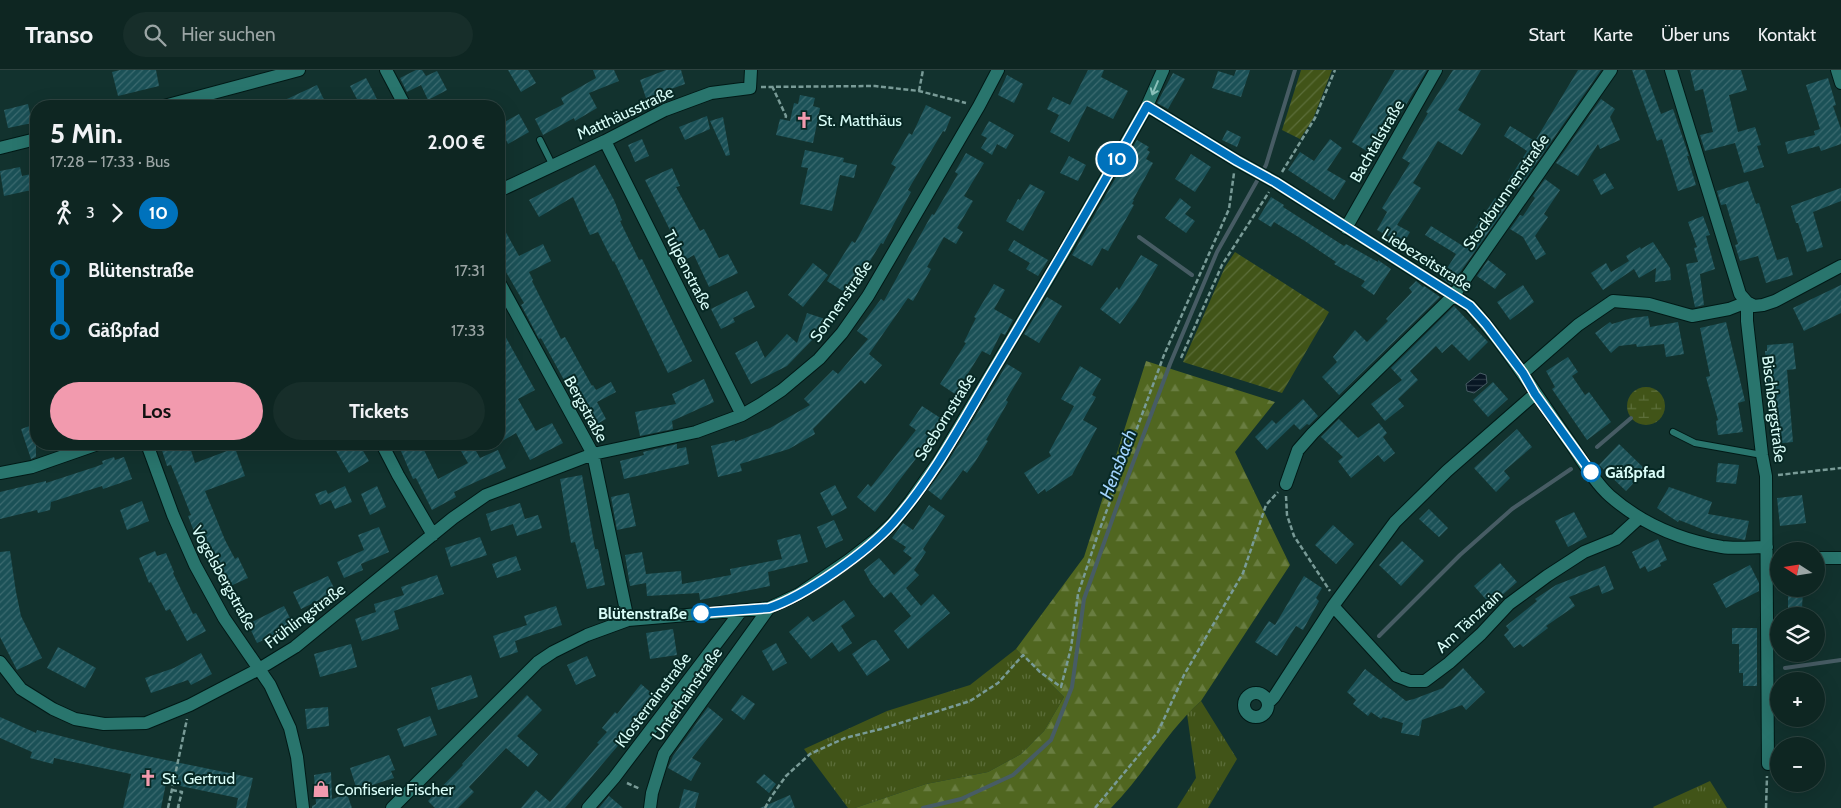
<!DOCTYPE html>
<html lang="de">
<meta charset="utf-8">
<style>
:root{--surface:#0e2622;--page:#172e2a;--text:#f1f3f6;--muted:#9ba5a5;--line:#2e4340;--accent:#f29aae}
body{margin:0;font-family:Cabin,sans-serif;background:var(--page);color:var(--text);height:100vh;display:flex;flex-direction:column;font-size:19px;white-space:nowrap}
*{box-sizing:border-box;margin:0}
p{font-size:16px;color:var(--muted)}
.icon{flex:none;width:28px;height:28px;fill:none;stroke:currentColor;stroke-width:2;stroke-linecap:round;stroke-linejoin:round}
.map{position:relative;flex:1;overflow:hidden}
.panel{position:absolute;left:30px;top:30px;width:475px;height:350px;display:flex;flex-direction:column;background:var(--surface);border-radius:20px;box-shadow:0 5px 20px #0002,0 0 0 1px var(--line)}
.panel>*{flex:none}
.badge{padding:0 10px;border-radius:16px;font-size:18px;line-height:32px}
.needle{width:32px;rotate:282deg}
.controls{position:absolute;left:1770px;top:472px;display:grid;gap:10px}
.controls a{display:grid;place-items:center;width:55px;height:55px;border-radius:50%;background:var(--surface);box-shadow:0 5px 20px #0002,0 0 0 1px var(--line);font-size:25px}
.map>.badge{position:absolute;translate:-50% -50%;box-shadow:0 0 0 2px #fff}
.legs{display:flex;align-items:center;gap:8px;height:55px;padding:0 20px;font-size:16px}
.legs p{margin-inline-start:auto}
.head{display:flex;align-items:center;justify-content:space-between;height:85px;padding:0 20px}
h1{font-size:28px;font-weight:800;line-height:38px}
.primary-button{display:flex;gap:10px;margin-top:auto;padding:10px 20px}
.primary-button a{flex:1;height:58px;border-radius:30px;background:var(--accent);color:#111;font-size:20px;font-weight:800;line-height:58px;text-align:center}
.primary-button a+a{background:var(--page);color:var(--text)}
ul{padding:0 20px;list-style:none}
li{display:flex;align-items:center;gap:18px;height:60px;font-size:19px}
li i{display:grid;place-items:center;width:8px;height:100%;margin:0 6px;background:currentColor}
li i::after{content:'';width:12px;height:12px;margin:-6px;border:4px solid;border-radius:50%;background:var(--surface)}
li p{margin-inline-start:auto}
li:first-child i{background:linear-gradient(#0000 50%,currentColor 0)}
li:last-child i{background:linear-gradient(currentColor 50%,#0000 0)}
header{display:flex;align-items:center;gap:30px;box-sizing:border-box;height:70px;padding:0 25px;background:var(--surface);border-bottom:1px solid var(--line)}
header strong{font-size:24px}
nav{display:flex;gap:28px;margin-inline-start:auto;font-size:18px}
.search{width:350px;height:45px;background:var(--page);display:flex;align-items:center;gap:12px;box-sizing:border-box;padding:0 18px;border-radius:28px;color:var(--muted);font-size:19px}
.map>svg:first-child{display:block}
.grass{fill:url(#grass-tufts)}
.forest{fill:url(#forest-firs)}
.wetland{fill:url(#wetland-marsh)}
.garden{fill:url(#garden-furrows)}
.water{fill:url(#water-rules);stroke:#475c64}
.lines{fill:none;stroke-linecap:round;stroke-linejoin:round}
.stream{stroke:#475c64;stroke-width:4}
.building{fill:url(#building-hatch)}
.service-casing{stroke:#001916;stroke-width:8}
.minor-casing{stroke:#001916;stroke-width:14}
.path{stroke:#799b97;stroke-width:2.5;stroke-dasharray:5 2.5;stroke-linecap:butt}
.service{stroke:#29756d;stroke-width:6}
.minor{stroke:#29756d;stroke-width:12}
.oneway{stroke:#8ac0b9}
.line-1-casing{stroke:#fff;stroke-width:11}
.line-1{stroke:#0072bc;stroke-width:8}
.stop-1-dot{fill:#fff;stroke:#0072bc;stroke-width:2.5}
.labels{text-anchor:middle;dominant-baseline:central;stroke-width:4;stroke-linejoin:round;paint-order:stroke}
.street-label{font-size:16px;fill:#d9fdf8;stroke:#072824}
.poi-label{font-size:16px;fill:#d9fdf8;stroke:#072824;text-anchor:start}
.stop-label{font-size:16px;font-weight:bold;fill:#d9fdf8;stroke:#072824;text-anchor:start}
.water-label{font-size:18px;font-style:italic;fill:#a2d3fd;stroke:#072824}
</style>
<header>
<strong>Transo</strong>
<div class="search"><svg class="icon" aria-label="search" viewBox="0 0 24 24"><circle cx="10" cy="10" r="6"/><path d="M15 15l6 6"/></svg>Hier suchen</div>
<nav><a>Start</a><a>Karte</a><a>Über uns</a><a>Kontakt</a></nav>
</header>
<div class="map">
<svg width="1841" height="738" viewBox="0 0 1841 738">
<defs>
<pattern id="grass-tufts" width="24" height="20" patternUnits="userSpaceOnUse" patternTransform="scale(1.25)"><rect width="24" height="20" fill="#415418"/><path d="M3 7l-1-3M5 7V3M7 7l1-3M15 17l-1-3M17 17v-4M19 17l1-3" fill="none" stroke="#5c6e3a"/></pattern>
<pattern id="forest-firs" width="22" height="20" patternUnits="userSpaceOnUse" patternTransform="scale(1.25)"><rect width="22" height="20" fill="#506620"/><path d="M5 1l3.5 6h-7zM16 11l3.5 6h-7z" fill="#697d41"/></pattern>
<pattern id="wetland-marsh" width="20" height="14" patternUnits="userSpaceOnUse" patternTransform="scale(1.25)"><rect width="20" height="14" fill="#415418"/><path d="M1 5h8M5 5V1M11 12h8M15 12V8" fill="none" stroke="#5c6e3a"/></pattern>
<pattern id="garden-furrows" width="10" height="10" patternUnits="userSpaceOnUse" patternTransform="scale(1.25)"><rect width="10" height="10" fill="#415418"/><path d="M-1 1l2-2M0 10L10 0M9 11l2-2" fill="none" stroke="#5c6e3a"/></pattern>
<pattern id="water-rules" width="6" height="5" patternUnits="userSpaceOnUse" patternTransform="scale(1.25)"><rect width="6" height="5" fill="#081724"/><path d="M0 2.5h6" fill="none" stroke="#2b3a45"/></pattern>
<pattern id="building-hatch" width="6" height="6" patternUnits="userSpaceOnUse" patternTransform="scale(1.25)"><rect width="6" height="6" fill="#1b5157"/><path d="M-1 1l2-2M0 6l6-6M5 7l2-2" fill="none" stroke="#3c6b70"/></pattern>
</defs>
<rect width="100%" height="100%" fill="#12322e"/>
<!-- grass -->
<path class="grass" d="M1016,579L1064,627L1044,661L1021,684L988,702L926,714L855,738H848L804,679L887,641L970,615Z
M1201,631L1237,689L1208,738H1177L1196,708L1187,644Z
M1710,711L1727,738H1654L1653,737Z"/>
<!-- forest -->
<path class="forest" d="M1146,291L1275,332L1235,382L1290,495L1201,631C1166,662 1144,705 1111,738H855L926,714L988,702L1021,684L1044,661L1064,627L1016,579L1084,487Z"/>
<!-- wetland -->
<path class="wetland" d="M1627 336a19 19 0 1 1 38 0a19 19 0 1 1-38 0Z"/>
<!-- garden -->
<path class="garden" d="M1301,0H1332L1313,49L1300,69L1282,60Z
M1235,182L1329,242L1282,323L1183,292L1225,197Z"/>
<!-- water -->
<path class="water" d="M1480,303L1486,305L1487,313L1474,323L1467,321L1466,314Z"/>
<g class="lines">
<!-- stream -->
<path class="stream" d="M1139,167L1192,205
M1597,377L1631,348
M1379,566L1460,485L1512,439L1571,399
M1785,598L1841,590
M923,738L961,729L1013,705L1051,670L1072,617L1084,529L1121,425L1170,294L1204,213L1217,182L1266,95L1295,0"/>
</g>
<!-- building -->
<path class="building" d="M120,0H156L159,16L118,26L112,2Z
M416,0H422L426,6L437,1L447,20L428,30L421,15L407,22L400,8Z
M508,0H528L536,13L521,22Z
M593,0H614L619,11L589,23L597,38L575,51L574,48L543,65L535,49L564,34L561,28L596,8Z
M666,0H681L685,14L646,28L640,10Z
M1088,0H1104L1101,7L1128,21L1113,49L1087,36L1069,72L1050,62L1059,45L1047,39L1053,27L1070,35Z
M1236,0H1250L1241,27L1212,18L1218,1L1234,6Z
M1395,0H1427L1375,86L1352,72Z
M1453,0H1481L1458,40L1481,54L1462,85L1438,71L1413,113L1421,118L1397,155L1410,162L1403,174L1377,160L1387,142L1382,138L1410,93L1402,88L1428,43L1426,42Z
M1578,0H1601L1519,118L1508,111L1527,81L1504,66L1510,56L1535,71Z
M1632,0H1645L1661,44L1673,39L1689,86H1687L1696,115L1678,121L1662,69L1657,71Z
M1690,0H1741L1747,20L1729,25L1738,62L1755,57L1761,75L1757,76L1764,97L1744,103L1735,73L1705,81L1700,65L1713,62L1703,19L1695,21Z
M1173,3L1185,9L1168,39L1157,33Z
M1007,5L1023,14L1014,33L998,25Z
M366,8L374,23L380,36H361L358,31L350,16Z
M1828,8L1836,35L1833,36L1841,59V74L1821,81L1819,76L1788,84L1785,72L1815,65L1814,61L1820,59L1806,15Z
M317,15L327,36H272Z
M800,25L815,28L813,36L820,38L813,73L776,65L780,49L790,51L794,33L798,34Z
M1601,29L1615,39L1610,47L1620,70L1600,79L1598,74L1578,106L1556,93Z
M28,34L32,53L8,58L4,40Z
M926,35L951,47L945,62L943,61L908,120L911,122L883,174L881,173L849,225L827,211L852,171L855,173L896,97L891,94L909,63L912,65Z
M519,44L529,62L508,74L499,55Z
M707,46L710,59L685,70L679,57Z
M723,47L730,85L726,86L710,51Z
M989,51L1014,65L1006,79L997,74L992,85L981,78L987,68L981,65Z
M1227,60L1241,67L1237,77L1222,70Z
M642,69L649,86L635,92L628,75Z
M1330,69L1342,78L1327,100L1346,111L1334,130L1288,100L1300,82L1314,91Z
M1137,70L1149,77L1147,80L1150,82L1146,89L1153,93L1133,130H1134L1132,134L1134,135L1108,181L1102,178L1092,196L1072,185Z
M805,80L844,88L843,92L857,95L854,108L840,105L832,141L800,134L808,98L801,97Z
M966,83L984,93L964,126L973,131L957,158L963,162L956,174L944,167L927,197L931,199L913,231L908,228L869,284L882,295L865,314L861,310L813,359L815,364L789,379L740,394L742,401L718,407L711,376L735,370V372L770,358L810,335L804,329L833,300L838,304L868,269L857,261L881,229L884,231L932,144L934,145L958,104L955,102Z
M1191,84L1211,97L1195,122L1175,109Z
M1069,86L1086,95L1078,111L1060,103Z
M595,95L614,130L622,150L620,151L639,190L642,189L692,291L668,303L614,191L613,192L598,162L590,165L573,127L539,147L529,130Z
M20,97L22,106L36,103V119L4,126L0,101Z
M672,98L680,116L676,117L700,161L704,159L719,188L728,184L738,203L709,217L694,185L685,190L645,110Z
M1605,103L1614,118L1601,125L1593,110Z
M1545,109L1560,120L1544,144L1548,147L1535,166L1546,184L1536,190L1523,167L1510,159L1520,145L1523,146L1535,128L1533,126Z
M1748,111L1756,134L1759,133L1777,190L1788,187L1793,205L1766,213L1758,186L1740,191L1735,175L1738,174L1726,134L1721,135L1717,121Z
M1030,114L1045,122L1023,161L1006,151L1018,129L1020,130Z
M1841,118V131L1813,142L1823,177L1807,182L1798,153H1796L1791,136Z
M1271,127L1284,135L1283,137L1344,176L1346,174L1378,192V190L1391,199L1374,225L1361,216L1365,211L1334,194L1336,192L1305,171L1274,152L1271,157L1258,149Z
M1180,128L1191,137L1185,144L1195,151L1186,163L1165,148Z
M1495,128L1507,136L1451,215L1441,208L1456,184L1425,165L1431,156L1463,176Z
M1703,146L1710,165L1706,166L1715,199L1700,204L1704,235L1695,237L1686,194L1698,192L1694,178L1697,177L1688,152Z
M499,150L519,186L543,174L551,191L529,202L533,210L532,211L561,269L565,267L592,316L593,315L596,320L611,312L616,322L597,332L606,349L597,354L595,351L588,354L541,268L539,269L527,246L521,235L524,233L499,190Z
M1014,170L1048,190L1038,206L1026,199L1030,193L1008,180Z
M1653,172L1670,198L1671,210L1655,212L1656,198L1639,208L1634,199L1603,220L1591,203L1606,193L1611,202L1629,191L1626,186L1640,177L1641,179Z
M1141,185L1158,195L1136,232L1120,254L1100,239L1117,217L1119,220Z
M1488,190L1506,204L1495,219L1477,206Z
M813,193L828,205L803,237L788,225Z
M1416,211L1423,217L1424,216L1440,227L1339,325L1322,307L1337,292L1333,287L1355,260L1367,272L1388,251L1386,249L1412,222L1409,218Z
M994,214L1005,220L994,239L1013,250L1005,265L1001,263L990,285L982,281L955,324L940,314L966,273L964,272L976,248L974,247Z
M1523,215L1534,232L1510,250L1497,232Z
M1841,215V243L1804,261L1793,238Z
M747,221L755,237L733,248L735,252L721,259L711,239Z
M1047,227L1062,236L1039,273L1024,264Z
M1454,236L1488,272L1469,291L1452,274L1442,283L1436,276L1410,301L1418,310L1398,329L1404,336L1385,351L1371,334L1402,310L1391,298Z
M807,243L828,250L821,271L814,268L787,296L751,314L735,283L757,271L765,288L787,264L797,273Z
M1648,246L1650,257L1678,252L1684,284L1666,287L1664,274L1637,277L1636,274L1619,276L1611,283L1595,263L1610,252L1612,254L1632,248Z
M1726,252L1745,331L1738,333L1743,362L1718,365L1716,351L1718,350L1706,307L1710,306L1700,258Z
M499,255L535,320L518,329L536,361L552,353L563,373L530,390L516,363L499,373V351L506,347L499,331Z
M1793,273L1796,299L1787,300L1793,372L1774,374L1765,281H1767V275Z
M1568,287L1578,302L1572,306L1585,325L1589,322L1611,352L1587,370L1552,319L1555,317L1546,301Z
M1007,294L1022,303L1006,330L1008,332L986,370L988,371L975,392L967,403L963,400L941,430L928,420L946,395Z
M1080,296L1101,309L1092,325L1096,327L1083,350L1097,358L1072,405L1046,422L1045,419L1038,424L1024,403L1051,386L1049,382L1074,336L1061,329Z
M704,309L714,332L672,351L673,359L640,366L635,342L676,334L672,324Z
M1493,312L1508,329L1488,347L1473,330Z
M1303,329L1318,346L1309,355L1307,354L1300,360L1294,354L1267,380L1255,367L1272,350L1276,354Z
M922,336L942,349L921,382L875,442L857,427L868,414L871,417L916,360L909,355Z
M1339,349L1358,368L1379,353L1387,363L1383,367L1395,383L1384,392L1378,385L1351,408L1338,391L1343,387L1321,367Z
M36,354V387L31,389L21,359Z
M1517,359L1532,377L1504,401L1510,408L1496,422L1474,398Z
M160,374H189L195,393L235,378L245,406L205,421L225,470L235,489L238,487L248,508L226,518L200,467L197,469L188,446L191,445L171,395L167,396Z
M332,374H359L369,391L349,403Z
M398,374H421L438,409L468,393L457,374H472L480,388L498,380L506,398L454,422L456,427L432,440L416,408L413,409Z
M677,374V379L686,377L689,394L624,409L620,391L644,385L643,382Z
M1619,374L1646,400L1626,421L1599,395Z
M114,387L115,390L124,387L132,409L103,419L102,416L51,432L50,440L38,443L37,440L0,449V422L46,411V413L95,397L103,394L102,391Z
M1718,393L1739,395L1736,414L1716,412Z
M582,405L595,479H598L605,515L587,519L575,472L571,473L560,409Z
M835,415L847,438L832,446L820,423Z
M345,416L352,432L335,439L328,424Z
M377,416L386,437L370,445L361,424Z
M1669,417L1712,432L1708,444L1749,451L1745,470L1712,463L1679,450L1678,452L1657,438Z
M326,420L331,430L320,435L315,424Z
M629,423L636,456L617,460L611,427Z
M1802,425L1806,453L1780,456L1777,428Z
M142,431L149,451L127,460L120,440Z
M520,433L525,449L538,445L542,458L517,466L513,454L491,461L486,444Z
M929,435L945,446L923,479L926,482L914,500L919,505L906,518L921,536L933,524L950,543L908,579L894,561L911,546L891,522L884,528L871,513L864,500L879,488L894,505L912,488L903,481L906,477L892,468L903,453L913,460Z
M1429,439L1448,458L1439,467L1419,449Z
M1574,442L1587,467L1568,477L1555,451Z
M834,450L843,470L826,478L817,457Z
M1333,455L1354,474L1336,494L1315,475Z
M379,457L389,482L361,494L363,500L344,508L337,492L364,480L358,465Z
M800,464L808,492L768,502L770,516L700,530L699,523L647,526L646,513L630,516L625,485L642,482L646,504L681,501L682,514L731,505L730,499L782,489L777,470Z
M480,467L487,485L451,497L445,478Z
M1658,469L1667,490L1660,493L1661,496L1648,502L1645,496L1640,499L1632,482Z
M1402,471L1424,491L1401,516L1379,495Z
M10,481L16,522L21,546L42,588L17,600L0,567V482Z
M155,481L157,486L166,483L174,502L173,503L193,544L196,543L206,561L187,571L170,539L166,541L151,512L149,513L139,488Z
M516,486L521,500L497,508L492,494Z
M1500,493L1517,512L1491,535L1474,516Z
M1750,495L1759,513V521L1726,538L1713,514Z
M1605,496L1614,519L1602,524L1599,515L1569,527L1575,536L1546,556L1548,558L1523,577L1520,574L1514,578L1504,565L1509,560L1506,556L1537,531L1535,529L1556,515Z
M437,505L444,524L394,541L399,559L362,571L355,549L376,542L374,534L404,525L401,517Z
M328,506L336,522L301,539L293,522Z
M1304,506L1322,518L1316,528L1319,531L1303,560L1296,556L1277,586L1255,572L1269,551L1275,555Z
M1788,519H1803L1802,539H1788Z
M844,530L855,546L841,556L852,573L839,582L832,572L811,589L789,562L808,546L813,552Z
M284,536L294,556L257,573L248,554Z
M556,536L562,555L515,571L518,582L500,588L493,566L527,555L524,546Z
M1732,558H1757V616H1743V603H1739V574H1732Z
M673,559L677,585L650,589L646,563Z
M872,570H876L890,590L867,606L852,584Z
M776,573L787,593L773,601L762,581Z
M351,574L357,597L320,607L314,584Z
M58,577L96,598L85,618L47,598Z
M201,583L212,604L191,615L188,610L151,623L145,608L174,598Z
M587,586L596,606L576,615L567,595Z
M1463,598L1485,622L1466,640L1462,635L1422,650L1419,666L1401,663L1403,653L1383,647L1381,649L1371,642L1368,646L1353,634L1356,630L1347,622L1365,599L1406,631L1414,629L1443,618Z
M471,605L478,627L438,640L431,618Z
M641,614L655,626L631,656L633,658L565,738H521L536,720L550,732L599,674L597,673L607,662L602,658L615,642L617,644Z
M527,625L542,640L517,666L538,684L528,697L506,678L469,717L474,722L458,738H435L428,731L463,695L462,694Z
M742,625L755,634L744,650L731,640Z
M328,637L329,656L307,659L305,639Z
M708,637L723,649L692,688L701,693L691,711L668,698L673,686Z
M430,646L437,665L404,677L397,659Z
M0,647L36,663L37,660L108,678L253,708L246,738H236L238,728L166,713L161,738H123L131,704L54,688L53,694L30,688L32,682L0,668Z
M389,685L395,700L391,701L394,708L357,720L350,698Z
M331,702L332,729L347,724L352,738H312V736L316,734L314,705Z
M764,704L776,714L769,723L756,712Z
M684,719L699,723L695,738H679Z
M790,725L795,738H760Z
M609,726L623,738H599Z"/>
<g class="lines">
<!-- service casing -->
<g class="service-casing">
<path id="service" d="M540,70L553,96
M1673,362L1695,373L1762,385"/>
</g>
<!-- minor casing -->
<g class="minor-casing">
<path id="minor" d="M386,0L405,36
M1671,0L1740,224L1747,232V251L1762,385L1766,406L1768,694
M1837,0L1841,13
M164,36L299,0
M1147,36L1237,91L1275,112L1470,236C1509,279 1538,328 1571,374C1583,391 1594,412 1610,426C1642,454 1680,470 1722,477C1736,479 1753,477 1767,477
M605,71L742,345
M0,78L36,69
M503,119L605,71L665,40L711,23L750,18L751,0
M1346,158L1436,0
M499,212L593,384L628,550
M1747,232L1754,236L1763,235L1775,231L1841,196
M1523,303L1578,255L1613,231L1649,234L1692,246L1729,239L1747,232
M147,374L173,445L195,495L224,548L270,615L290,658L297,687L303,738
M382,374L398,405L433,465
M0,403L32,397L98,374
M1286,414L1298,380L1313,363L1454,225L1611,0
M1816,488H1841
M1333,536L1397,606L1410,611H1425L1449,593L1481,564L1509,534L1547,506L1584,482L1616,469L1639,448
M0,592L21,619L53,639L75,649L104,654L146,653L190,635L259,599L295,577L453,448L486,425L593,384L696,362L742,345L761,334L782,320L819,289L842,263L868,226L979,36L998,0
M1244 635a12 12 0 1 1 24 0a12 12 0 1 1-24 0Z
M1268,633L1274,627L1333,536L1395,452L1447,401L1535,324
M392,738L538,592L553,582L587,565L628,550L769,538L799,524L849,490L876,469L893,453L910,432L939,391L1062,185L1147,36L1163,0
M588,738L614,708L741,541
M650,738L652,723L664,684L769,538"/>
</g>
<!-- path -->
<path class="path" d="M772,16L786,46L785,50
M761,17L875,16L919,21L966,33
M919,21L923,0
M1282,102L1315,48L1335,0
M1181,288L1222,195L1269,122
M1778,405L1841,398
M1286,426L1287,445L1294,466L1330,521
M627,713L640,719
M172,720L182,722L178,737L182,738
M168,738L187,649
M765,738L771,727L786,706L810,684L845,668L881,659L970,631L998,613L1023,585L1040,602L1061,617L1071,578L1078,524L1098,464L1164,285L1229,139L1234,103
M1095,738L1158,662L1184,605L1243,503L1266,435L1278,422
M1766,738L1767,706"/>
<!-- service -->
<use href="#service" class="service"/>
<!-- minor -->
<use href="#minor" class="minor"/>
</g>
<!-- one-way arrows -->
<defs><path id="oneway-shaft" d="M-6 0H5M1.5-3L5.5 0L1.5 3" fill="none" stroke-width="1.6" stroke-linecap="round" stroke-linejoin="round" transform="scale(1.25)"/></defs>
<use class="oneway" href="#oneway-shaft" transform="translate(1155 18) rotate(113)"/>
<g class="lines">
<!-- line-1 casing -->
<g class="line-1-casing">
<path id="line-1" d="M701,543L769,538C805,526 867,482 893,453C933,408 962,353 993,301C1045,214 1097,125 1147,36L1237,91L1275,112L1470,236L1486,254L1523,303L1535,324L1591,402"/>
</g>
<!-- line-1 -->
<use href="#line-1" class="line-1"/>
</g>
<!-- icons -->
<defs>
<g id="church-bare" transform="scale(1.35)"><path d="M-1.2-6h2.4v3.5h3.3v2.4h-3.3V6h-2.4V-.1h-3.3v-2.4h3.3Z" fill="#f29aae" stroke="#072824" stroke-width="2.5" paint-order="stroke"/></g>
<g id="shop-bare" transform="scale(1.35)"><path d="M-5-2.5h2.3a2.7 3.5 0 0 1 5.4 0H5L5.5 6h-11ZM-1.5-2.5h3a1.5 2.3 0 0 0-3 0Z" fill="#f29aae" stroke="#072824" stroke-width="2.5" paint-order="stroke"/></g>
</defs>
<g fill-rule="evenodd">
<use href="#church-bare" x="804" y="50"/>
<use href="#church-bare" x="148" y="708"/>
<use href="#shop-bare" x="321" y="719"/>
</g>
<!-- markers -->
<g class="stop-1-dot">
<circle cx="1591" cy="402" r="9"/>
<circle cx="701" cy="543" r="9"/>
</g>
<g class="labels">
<!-- street labels -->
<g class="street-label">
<text transform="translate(625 43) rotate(-25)">Matthäusstraße</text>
<text transform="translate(1377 71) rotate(-60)">Bachtalstraße</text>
<text transform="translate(1506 122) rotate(-55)">Stockbrunnenstraße</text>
<text transform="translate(1427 190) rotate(32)">Liebezeitstraße</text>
<text transform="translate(688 200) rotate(63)">Tulpenstraße</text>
<text transform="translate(841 231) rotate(-55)">Sonnenstraße</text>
<text transform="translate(586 339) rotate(61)">Bergstraße</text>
<text transform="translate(1774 339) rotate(83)">Bischbergstraße</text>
<text transform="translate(945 347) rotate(-58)">Seebornstraße</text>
<text transform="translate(224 508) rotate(61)">Vogelsbergstraße</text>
<text transform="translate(305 546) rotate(-37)">Frühlingstraße</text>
<text transform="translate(1469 551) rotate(-43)">Am Tänzrain</text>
<text transform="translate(687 624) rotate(-55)">Unterhainstraße</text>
<text transform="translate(653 630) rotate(-53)">Klosterrainstraße</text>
</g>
<!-- poi labels -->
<g class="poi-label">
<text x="818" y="50">St. Matthäus</text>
<text x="162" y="708">St. Gertrud</text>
<text x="335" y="719">Confiserie Fischer</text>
</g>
<!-- stop labels -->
<g class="stop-label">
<text x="1605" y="402">Gäßpfad</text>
<text x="687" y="543" text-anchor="end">Blütenstraße</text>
</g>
<!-- water labels -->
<g class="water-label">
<text transform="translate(1118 394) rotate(-69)">Hensbach</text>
</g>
</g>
</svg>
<div class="controls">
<a><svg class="needle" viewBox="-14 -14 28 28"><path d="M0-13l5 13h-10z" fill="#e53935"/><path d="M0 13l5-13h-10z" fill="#9ba5a5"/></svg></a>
<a><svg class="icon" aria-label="layers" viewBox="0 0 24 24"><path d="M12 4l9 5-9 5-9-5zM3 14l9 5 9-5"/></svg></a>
<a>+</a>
<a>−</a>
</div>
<b class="badge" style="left:1117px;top:89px;background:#0072bc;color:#fff">10</b>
<section class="panel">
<div class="head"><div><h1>5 Min.</h1><p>17:28 – 17:33 · Bus</p></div><b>2.00 €</b></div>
<div class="legs"><svg class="icon" aria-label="walk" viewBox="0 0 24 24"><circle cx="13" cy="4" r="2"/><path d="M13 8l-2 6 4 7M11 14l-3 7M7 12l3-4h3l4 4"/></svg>3<svg class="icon" aria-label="forward" viewBox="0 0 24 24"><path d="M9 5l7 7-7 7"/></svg><b class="badge" style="background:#0072bc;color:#fff">10</b></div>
<ul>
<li><i style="color:#0072bc"></i><b>Blütenstraße</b><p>17:31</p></li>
<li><i style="color:#0072bc"></i><b>Gäßpfad</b><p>17:33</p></li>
</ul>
<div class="primary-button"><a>Los</a><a>Tickets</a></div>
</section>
</div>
